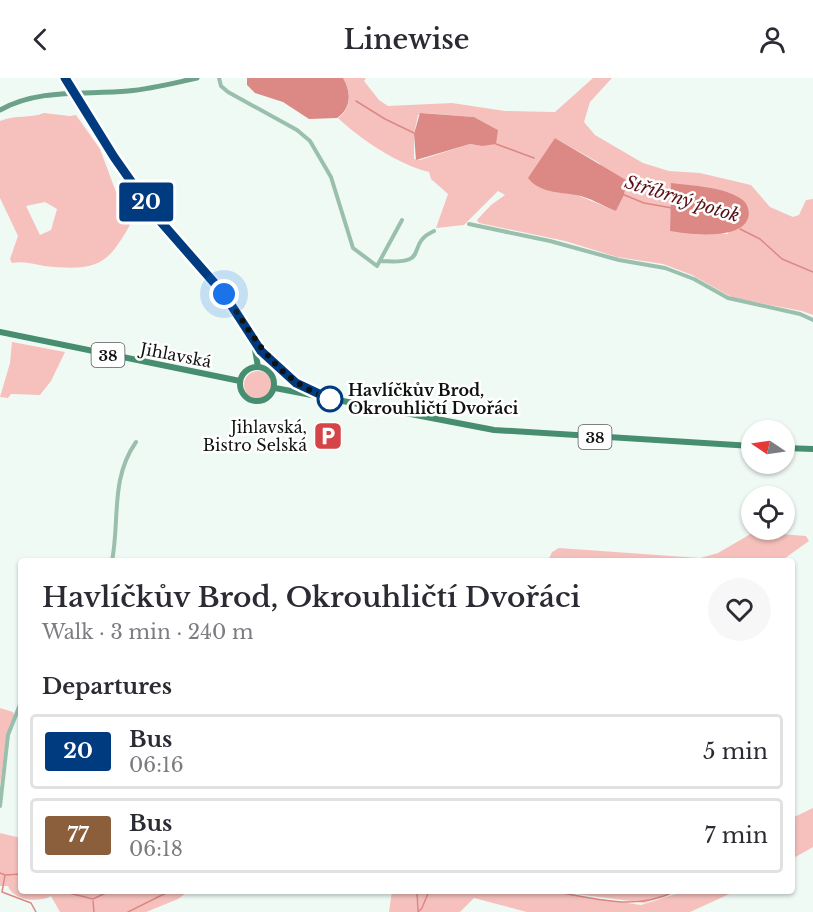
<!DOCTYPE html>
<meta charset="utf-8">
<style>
:root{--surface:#fff;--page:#f7f7f7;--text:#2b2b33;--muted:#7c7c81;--line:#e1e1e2}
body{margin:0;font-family:"Libre Baskerville",serif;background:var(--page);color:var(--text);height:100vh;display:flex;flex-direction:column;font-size:22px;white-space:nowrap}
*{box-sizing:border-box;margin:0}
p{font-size:20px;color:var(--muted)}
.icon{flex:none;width:33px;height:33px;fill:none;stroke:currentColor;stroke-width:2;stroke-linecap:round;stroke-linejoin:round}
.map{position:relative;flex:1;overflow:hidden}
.panel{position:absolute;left:18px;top:480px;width:777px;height:336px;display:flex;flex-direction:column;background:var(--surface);border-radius:6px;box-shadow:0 2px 4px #0004}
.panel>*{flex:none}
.badge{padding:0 12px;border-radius:4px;font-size:21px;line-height:39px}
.needle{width:39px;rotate:283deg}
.fabs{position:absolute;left:741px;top:342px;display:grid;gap:12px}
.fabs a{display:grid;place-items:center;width:54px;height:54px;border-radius:50%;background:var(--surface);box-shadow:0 2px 4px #0004;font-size:30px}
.you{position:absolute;width:30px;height:30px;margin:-15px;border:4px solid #fff;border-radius:50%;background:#1a73e8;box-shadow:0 0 0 9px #1a73e833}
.map>.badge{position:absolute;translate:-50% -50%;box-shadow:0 0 0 3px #fff}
h2{padding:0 24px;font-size:22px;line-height:54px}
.round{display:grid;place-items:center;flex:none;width:63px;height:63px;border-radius:32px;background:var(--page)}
.summary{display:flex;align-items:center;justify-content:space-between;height:102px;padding:0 24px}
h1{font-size:28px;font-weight:600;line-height:45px}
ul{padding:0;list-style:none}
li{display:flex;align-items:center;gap:18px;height:75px;margin:0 12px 9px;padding:0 12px;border:3px solid var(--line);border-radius:6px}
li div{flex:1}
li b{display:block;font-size:22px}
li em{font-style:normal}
li .badge{min-width:66px;font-weight:700;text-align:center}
header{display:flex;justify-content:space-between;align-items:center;height:78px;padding:0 24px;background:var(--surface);font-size:27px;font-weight:600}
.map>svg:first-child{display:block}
.green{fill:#f6c1bd;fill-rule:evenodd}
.water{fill:#dc8884}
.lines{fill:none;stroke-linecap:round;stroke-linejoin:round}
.stream{stroke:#dc8884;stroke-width:1.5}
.street{stroke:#9bbfad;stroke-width:4}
.secondary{stroke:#6ba289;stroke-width:5}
.primary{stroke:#468e6f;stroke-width:6}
.primary-bridge{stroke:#468e6f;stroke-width:6}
.line-casing{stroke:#fff;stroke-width:14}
.line{stroke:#003b80;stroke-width:9}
.walk{stroke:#0f1210;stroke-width:6;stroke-dasharray:0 10.8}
.stop-dot{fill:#fff;stroke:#003b80;stroke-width:3}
.labels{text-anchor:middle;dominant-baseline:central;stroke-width:5;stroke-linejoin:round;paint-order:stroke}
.shield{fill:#fff;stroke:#575958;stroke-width:1.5}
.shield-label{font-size:15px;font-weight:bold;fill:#0f1210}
.street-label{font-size:16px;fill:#0f1210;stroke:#fff}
.stop-label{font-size:16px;font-weight:bold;fill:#0f1210;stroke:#fff;text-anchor:start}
.poi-label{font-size:16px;fill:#0f1210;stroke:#fff;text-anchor:end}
.water-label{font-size:18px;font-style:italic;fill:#5b1015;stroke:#fff}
</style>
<header><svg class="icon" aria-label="back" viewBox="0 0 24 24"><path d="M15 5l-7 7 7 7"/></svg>Linewise<svg class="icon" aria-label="person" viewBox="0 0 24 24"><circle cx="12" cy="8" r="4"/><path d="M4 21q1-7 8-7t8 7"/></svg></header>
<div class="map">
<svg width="813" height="834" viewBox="0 0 813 834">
<rect width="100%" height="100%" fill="#f0faf5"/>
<!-- green -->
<path class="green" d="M343,0H366L364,3L379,22L388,28L452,25L505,33L555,34L593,0H612L590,24L584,44L595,57L643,85L669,93L700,95L751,107L770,129L793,139L799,137L806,122L813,121V237L802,233L733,220L692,197L663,186L617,179L565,163L479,145L477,142L491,127L505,117L498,113L464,147L436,150L448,116L431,101L429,94C399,87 360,61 338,40C352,30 351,13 343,0ZM423,35L474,39L498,52L482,68L470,66L420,82L414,81V56L418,37ZM555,60L599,85L624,117L616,133L577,117ZM671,106L707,109L732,117L728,156L670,153Z
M44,35L70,38L76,37L100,71L116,114L136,136C109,185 103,194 44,188C34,186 21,183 12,185L10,181L18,158L0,120V43C16,36 29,41 44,35ZM45,124L57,131L51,152L40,157L26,128Z
M12,264L65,274L51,303L40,317L11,316L8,320L0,319L10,285Z
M244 307a14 14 0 1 1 28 0a14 14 0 1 1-28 0Z
M754,454L806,458L809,463L781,483H548L552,474L559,470L700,480L718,475Z
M0,630L13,634L14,637L6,662L0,707Z
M813,730V769L792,781V740Z
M0,755L21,760V813H189L178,821L146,834H60L51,818C39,825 13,823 8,808H0Z
M392,813H546L641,827L685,813H736L690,834H527L474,820L460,834H389Z
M554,813H675L645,825Z"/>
<!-- water -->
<path class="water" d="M247,0H343C351,13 352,30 337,40L309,41L283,24L255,15L247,7Z
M420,35L474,39L498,52L496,66L482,68L470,66L416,82L414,56Z
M555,60L626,102L624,117L616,133C603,128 589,119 576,117C559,114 540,115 528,100Z
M671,105C693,108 725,108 744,123C748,127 750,134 748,140C741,163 688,156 670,153Z"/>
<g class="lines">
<!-- stream -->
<path class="stream" d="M356,23L385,41L414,55
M496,66L534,80
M622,116L644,125L672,130
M740,151L760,161L782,181L813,194
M0,795L5,797L21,796
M5,797L2,814L31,825L36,834
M61,813L93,821L110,813
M417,813L418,833
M550,813C596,820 633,834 676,813
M93,823L94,834
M128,834L170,813
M418,834L422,830L429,813"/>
<!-- street -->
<path class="street" d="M219,0L221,8L228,14L297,52L310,63L331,99L353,170L377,188L402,142
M469,146L550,163L619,182L665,190L694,201L728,220L800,236L813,242
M381,183C434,187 403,167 434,153
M112,483C120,442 110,401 136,364
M0,728L8,657L21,624"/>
<!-- secondary -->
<path class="secondary" d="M0,32C39,10 85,17 128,13C151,11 174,5 197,0"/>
<!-- primary -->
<path class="primary" d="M65,0L69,9
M77,21L154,136L224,216L261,273L289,300L316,316
M0,254L240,303
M254,266L258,289
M240 306a17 17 0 1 1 34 0a17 17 0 1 1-34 0Z
M275,310L494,352L752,368
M784,370L813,371"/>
<!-- primary-bridge -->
<path class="primary-bridge" d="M69,9L77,21"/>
</g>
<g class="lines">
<!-- line casing -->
<g class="line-casing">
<path id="line" d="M65,0L114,79L154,136L224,216L261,273L296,305L330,321"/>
</g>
<!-- line -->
<use href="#line" class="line"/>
<!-- walk -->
<path class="walk" d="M224,216C257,262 274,301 330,321"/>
</g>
<!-- icons -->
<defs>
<g id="parking-square" transform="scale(1.5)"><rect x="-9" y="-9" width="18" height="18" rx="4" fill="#d54548" stroke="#fff"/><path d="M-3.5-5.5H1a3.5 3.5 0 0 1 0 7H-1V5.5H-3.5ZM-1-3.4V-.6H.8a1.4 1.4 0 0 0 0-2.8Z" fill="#fff"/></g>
</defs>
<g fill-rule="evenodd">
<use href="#parking-square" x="328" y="358"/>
</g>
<!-- markers -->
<circle class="stop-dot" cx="330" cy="321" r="12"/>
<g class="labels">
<!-- shield labels -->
<g class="shield">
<rect x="91.5" y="265" width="33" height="24" rx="4.5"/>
<rect x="578.5" y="347" width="33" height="24" rx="4.5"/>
</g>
<g class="shield-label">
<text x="108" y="277">38</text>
<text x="595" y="359">38</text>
</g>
<!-- street labels -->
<g class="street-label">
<text transform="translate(176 277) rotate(11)">Jihlavská</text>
</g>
<!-- stop labels -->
<g class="stop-label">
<text x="348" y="312">Havlíčkův Brod,<tspan x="348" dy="18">Okrouhličtí Dvořáci</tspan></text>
</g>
<!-- poi labels -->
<g class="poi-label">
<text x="307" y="349">Jihlavská,<tspan x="307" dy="18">Bistro Selská</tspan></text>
</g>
<!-- water labels -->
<g class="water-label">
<text transform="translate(682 121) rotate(17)">Stříbrný potok</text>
</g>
</g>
</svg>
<div class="fabs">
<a><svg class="needle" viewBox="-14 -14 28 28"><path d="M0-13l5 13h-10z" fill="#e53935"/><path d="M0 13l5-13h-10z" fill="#7c7c81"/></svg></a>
<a><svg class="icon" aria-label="locate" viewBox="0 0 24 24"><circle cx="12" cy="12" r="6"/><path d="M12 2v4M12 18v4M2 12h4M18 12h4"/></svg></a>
</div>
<div class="you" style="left:224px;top:216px"></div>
<b class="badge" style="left:146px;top:124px;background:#003b80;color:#fff">20</b>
<section class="panel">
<div class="summary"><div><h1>Havlíčkův Brod, Okrouhličtí Dvořáci</h1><p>Walk · 3 min · 240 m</p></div><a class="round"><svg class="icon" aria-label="heart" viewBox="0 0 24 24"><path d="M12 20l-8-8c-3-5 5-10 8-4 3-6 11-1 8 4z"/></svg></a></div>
<h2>Departures</h2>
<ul>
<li><span class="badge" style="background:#003b80;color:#fff">20</span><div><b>Bus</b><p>06:16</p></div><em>5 min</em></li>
<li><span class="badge" style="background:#8b5e3c;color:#fff">77</span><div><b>Bus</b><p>06:18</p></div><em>7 min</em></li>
</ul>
</section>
</div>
